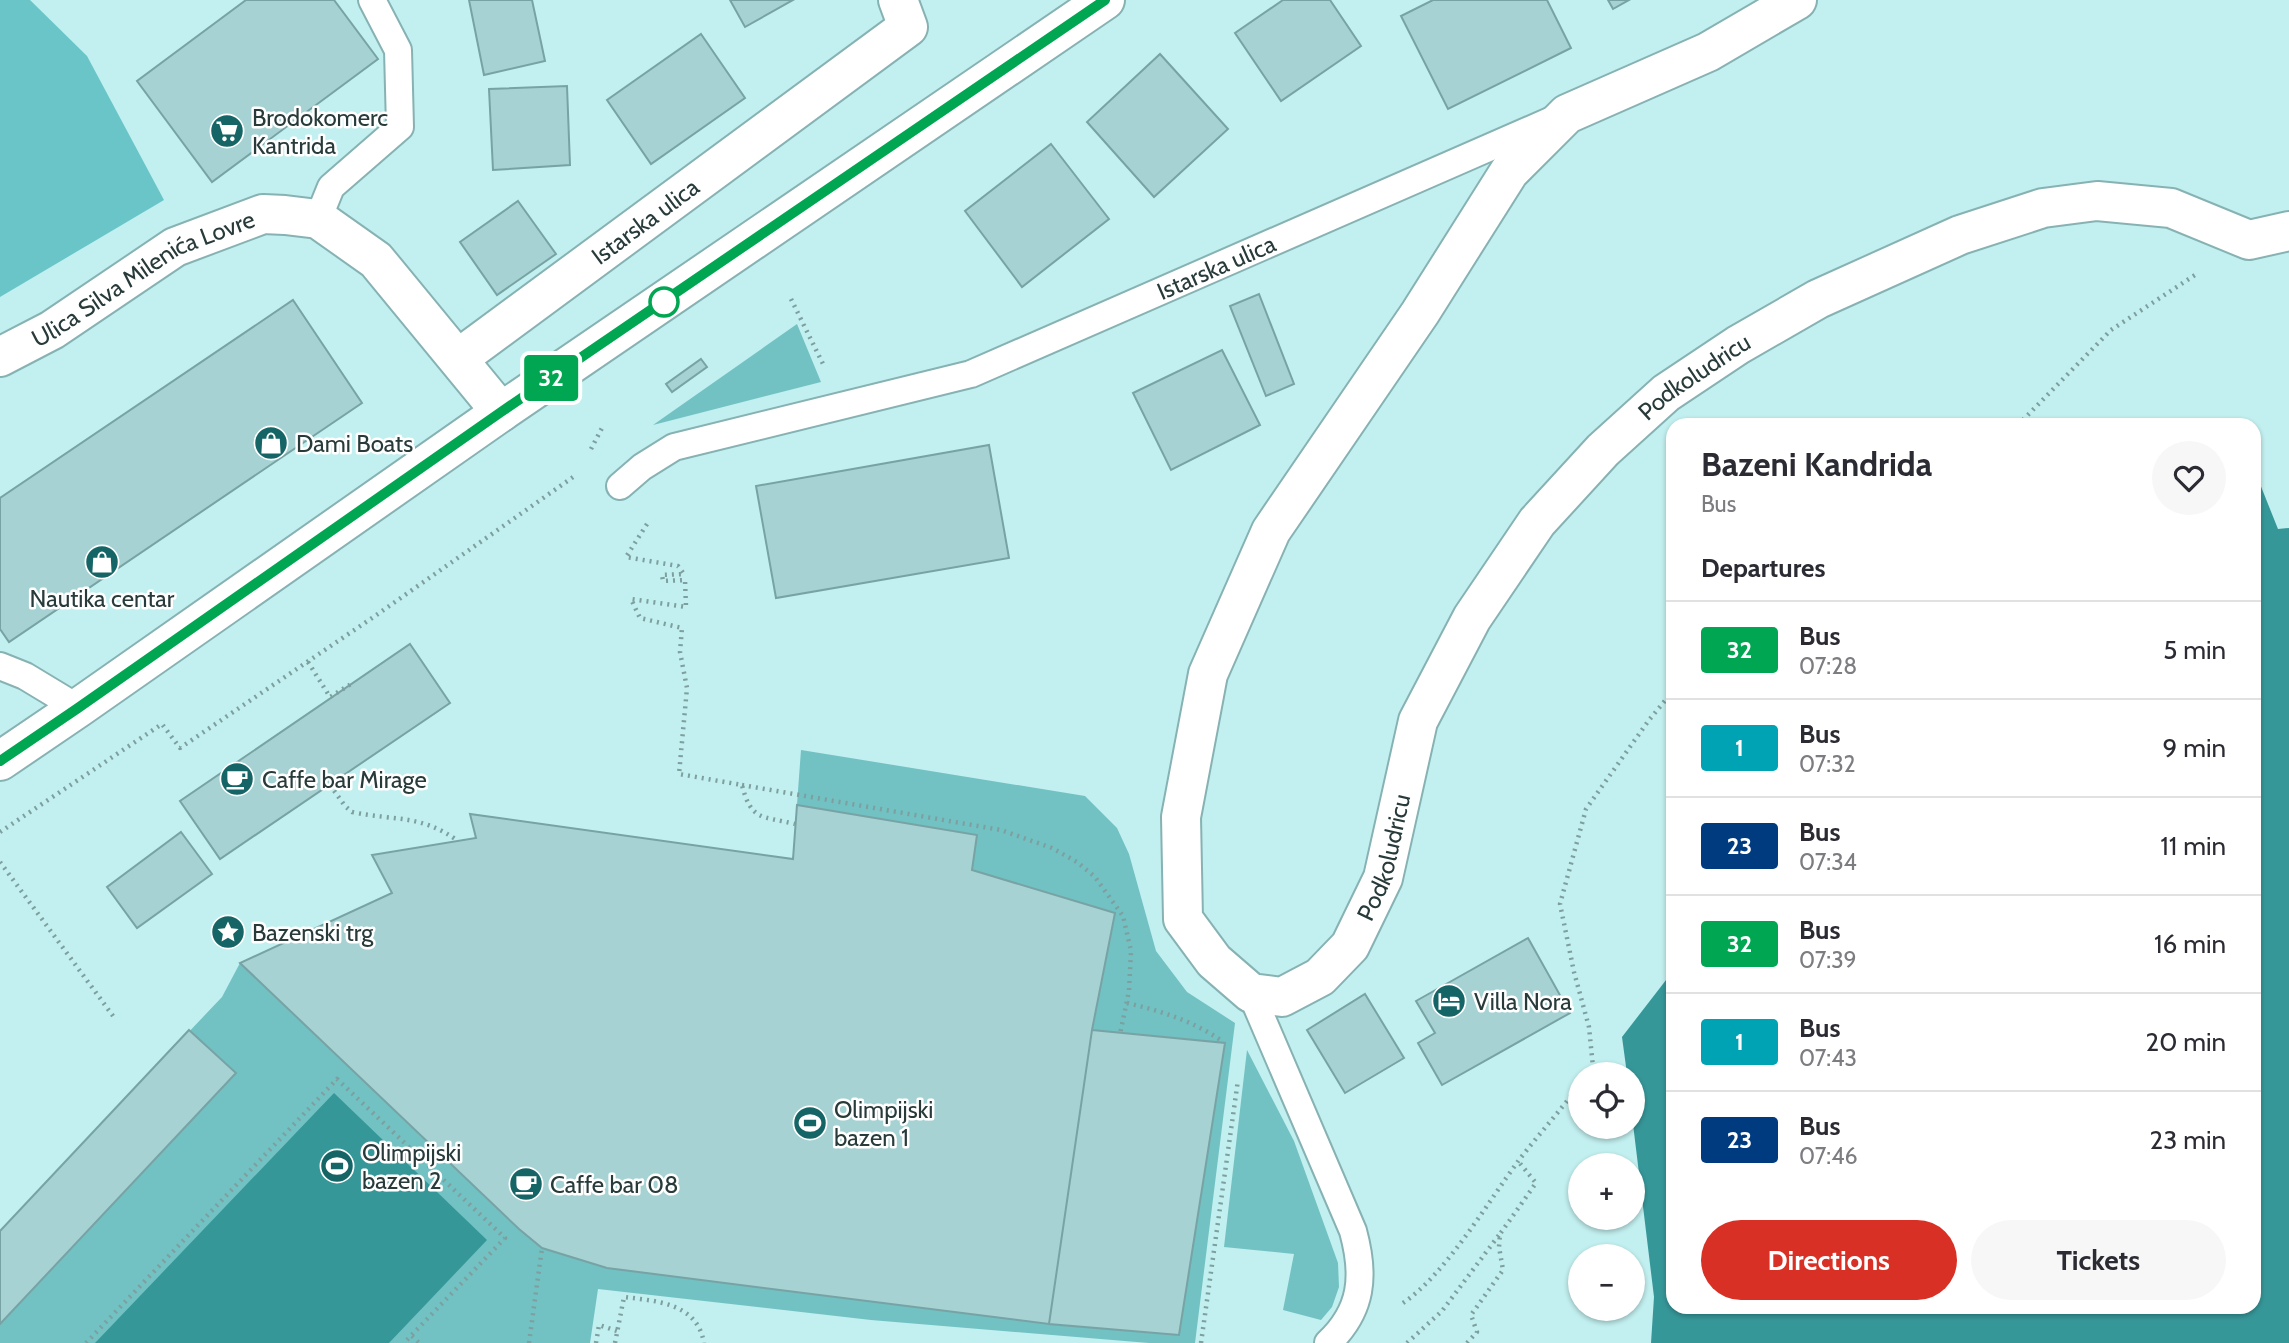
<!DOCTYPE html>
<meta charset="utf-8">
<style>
:root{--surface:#fff;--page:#f7f7f7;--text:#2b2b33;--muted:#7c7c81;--line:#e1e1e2;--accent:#d93025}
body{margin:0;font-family:Cabin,sans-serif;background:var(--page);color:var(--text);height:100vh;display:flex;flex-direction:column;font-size:26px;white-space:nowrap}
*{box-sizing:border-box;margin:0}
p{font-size:23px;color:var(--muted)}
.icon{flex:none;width:38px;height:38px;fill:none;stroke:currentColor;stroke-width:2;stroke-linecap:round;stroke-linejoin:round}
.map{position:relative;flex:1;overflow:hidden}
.side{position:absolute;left:1666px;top:418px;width:595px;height:896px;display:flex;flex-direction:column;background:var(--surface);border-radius:21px;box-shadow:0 2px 5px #0004}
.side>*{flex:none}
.badge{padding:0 14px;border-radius:5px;font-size:24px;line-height:46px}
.buttons{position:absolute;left:1568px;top:1062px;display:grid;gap:14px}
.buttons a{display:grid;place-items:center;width:77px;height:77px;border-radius:50%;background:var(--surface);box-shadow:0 2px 5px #0004;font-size:35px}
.map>.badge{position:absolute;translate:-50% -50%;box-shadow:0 0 0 4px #fff}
h2{padding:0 35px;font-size:26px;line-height:63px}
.round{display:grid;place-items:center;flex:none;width:74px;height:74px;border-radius:37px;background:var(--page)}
.overview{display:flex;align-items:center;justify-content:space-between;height:119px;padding:0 35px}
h1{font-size:33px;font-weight:700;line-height:52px}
.cta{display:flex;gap:14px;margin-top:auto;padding:14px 35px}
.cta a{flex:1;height:80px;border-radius:42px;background:var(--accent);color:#fff;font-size:28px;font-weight:700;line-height:80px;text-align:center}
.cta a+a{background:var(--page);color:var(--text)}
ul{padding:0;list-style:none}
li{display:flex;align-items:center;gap:21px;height:98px;padding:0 35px;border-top:2px solid var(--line)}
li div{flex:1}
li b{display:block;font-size:26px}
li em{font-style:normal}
li .badge{min-width:77px;font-weight:700;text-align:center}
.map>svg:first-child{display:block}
.green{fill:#72c1c3}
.forest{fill:#69c5c7}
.water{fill:#369799}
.building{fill:#a6d2d3;stroke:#78a3a4;stroke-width:2}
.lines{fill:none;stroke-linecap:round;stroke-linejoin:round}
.service-casing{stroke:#87b2b3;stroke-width:30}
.minor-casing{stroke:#87b2b3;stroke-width:42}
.primary-casing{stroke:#87b2b3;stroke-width:42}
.path{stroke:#7e9f9f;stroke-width:4.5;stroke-dasharray:2 5;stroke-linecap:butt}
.service{stroke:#fff;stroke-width:26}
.minor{stroke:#fff;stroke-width:38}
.primary{stroke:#fff;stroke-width:38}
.line-casing{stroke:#fff;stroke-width:16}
.line{stroke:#00a651;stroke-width:10}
.stop-dot{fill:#fff;stroke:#00a651;stroke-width:3.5}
.labels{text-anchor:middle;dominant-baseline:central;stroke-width:5;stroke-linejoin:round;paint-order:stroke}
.poi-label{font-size:24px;fill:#283a3a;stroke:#fff;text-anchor:start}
.street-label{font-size:24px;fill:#283a3a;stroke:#fff}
</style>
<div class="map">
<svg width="2289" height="1343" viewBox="0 0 2289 1343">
<rect width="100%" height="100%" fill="#c2efef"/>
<!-- green -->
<path class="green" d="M797,324L821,382L653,425Z
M801,750L1085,796L1117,828L1129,854L1156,951L1187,992L1235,1023L1195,1343H1149L871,1320L598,1289L590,1343H0V1231L222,997L240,963L392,893L372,855L476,838L470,814L793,859Z
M1247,1050L1294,1141L1338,1263L1339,1287L1332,1307L1321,1320L1283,1310L1294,1254L1224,1247Z"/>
<!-- forest -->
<path class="forest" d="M0,0H30L87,56L164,200L0,297Z"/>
<!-- water -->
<path class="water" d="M2260,484L2278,529L2289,528V1343H1651L1654,1297L1633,1124V1074H1627L1622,1037L1673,971V1307H2254V491Z
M334,1093L487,1240L389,1343H95Z"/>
<!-- building -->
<path class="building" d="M246,0H334L378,59L212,182L137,81Z
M469,0H532L545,61L484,75Z
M730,0H793L745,27Z
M1283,0H1330L1361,46L1281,101L1235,33Z
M1433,0H1547L1571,48L1448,109L1401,16Z
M1608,0H1629L1613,9Z
M701,34L745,98L651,164L607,100Z
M1160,54L1228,129L1154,197L1087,122Z
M567,86L570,165L493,170L489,89Z
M1051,144L1109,219L1022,287L965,211Z
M518,201L556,254L497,295L460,242Z
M1259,294L1294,384L1266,396L1230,306Z
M293,300L362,403L9,642L0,629V498Z
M1222,350L1260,425L1171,470L1133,393Z
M701,359L707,367L672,392L666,384Z
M989,445L1009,558L776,598L756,486Z
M410,644L450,703L220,859L180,801Z
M797,805L977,835L972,870L1115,913L1092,1030L1049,1324L607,1268L542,1248L519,1229L240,963L392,893L372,855L476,838L470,814L793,859Z
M181,832L212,874L137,928L107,887Z
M1528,938L1570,1013L1442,1085L1418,1043L1435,1033L1416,1001Z
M1365,994L1404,1058L1345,1093L1307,1030Z
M189,1030L236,1073L0,1324V1231Z
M1092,1030L1225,1043L1179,1335L1049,1324Z"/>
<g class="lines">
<!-- service casing -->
<g class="service-casing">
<g id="service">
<path d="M318,219L331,187L400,127L398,50L372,0"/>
<path id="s1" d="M620,486L642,467L674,447L971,374L1550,121"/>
<path d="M0,666L25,676L78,708"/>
<path d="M1251,993L1353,1231C1365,1275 1363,1310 1328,1343"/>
</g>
</g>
<!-- minor casing -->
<g class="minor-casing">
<g id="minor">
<path id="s2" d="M1797,0L1708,52L1567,114L1509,172L1420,313L1271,531L1208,674L1181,817L1183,919L1214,961L1251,993L1282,997L1320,977L1350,946L1383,878L1418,721L1472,618L1537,522L1603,450L1666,393L1738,345L1818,299L1960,235L2043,208L2097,201L2171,208L2249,240L2289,231"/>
<path id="s3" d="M0,357L52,330L175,247L263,214L285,215L318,219L376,260L501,412"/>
<path id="s4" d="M459,358L908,27L898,0"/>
</g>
</g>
<!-- primary casing -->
<g class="primary-casing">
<path id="primary" d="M0,761L78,708L501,412L1105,0"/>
</g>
<!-- path -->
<path class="path" d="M791,299L823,364
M2018,425L2111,330L2198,273
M591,449L602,428
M647,524L626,557L678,566L684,574L662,575L663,581L685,580L686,607L631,599L640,618L682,628L680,652L687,688L679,774L742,785C751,821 762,816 795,824
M308,662L330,697L351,684
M330,785L345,806L352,812C394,821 421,814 458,841
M742,785L1001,830L1052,848L1077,862L1095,877L1123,916L1131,951L1129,991L1120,1034
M0,832L162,724L180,748L375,616L576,475
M0,862L116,1020
M1127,1003C1161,1011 1193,1021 1222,1041
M1587,1074L1593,1067L1589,1027L1574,972L1560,904L1586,809L1649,720L1673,691
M1403,1303C1445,1275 1488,1202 1519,1160C1539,1134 1561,1110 1580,1084
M412,1336L419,1343
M86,1343L337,1079L505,1238L404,1343
M529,1343L542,1248
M596,1343L599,1325L617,1331
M615,1343L624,1297C657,1301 697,1303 704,1343
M1201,1343L1238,1080
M1407,1343L1442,1311L1499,1235
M1467,1343L1477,1332L1471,1315L1503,1270L1499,1247L1500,1234L1536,1183L1518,1161"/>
<!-- service -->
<use href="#service" class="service"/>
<!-- minor -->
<use href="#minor" class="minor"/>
<!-- primary -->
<use href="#primary" class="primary"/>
</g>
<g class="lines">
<!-- line casing -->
<g class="line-casing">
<path id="line" d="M0,761L78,708L501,412L1105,0"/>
</g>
<!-- line -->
<use href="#line" class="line"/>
</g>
<!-- icons -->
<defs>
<g id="supermarket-disc" transform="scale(1.75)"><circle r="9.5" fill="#156466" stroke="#fff"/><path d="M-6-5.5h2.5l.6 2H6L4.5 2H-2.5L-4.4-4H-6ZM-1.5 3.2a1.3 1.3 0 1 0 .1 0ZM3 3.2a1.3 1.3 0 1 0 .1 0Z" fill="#fff"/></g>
<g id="shop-disc" transform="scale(1.75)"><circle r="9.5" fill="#156466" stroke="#fff"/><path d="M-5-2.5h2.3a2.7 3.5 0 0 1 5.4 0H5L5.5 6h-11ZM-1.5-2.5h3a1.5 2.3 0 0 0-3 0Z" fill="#fff"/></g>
<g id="cafe-disc" transform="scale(1.75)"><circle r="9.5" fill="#156466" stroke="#fff"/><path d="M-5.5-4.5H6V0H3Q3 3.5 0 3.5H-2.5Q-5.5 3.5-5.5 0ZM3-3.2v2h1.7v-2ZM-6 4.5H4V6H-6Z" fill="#fff"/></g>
<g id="sight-disc" transform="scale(1.75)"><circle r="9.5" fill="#156466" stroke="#fff"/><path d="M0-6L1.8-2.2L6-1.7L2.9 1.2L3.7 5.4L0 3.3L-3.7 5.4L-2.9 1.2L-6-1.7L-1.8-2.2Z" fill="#fff"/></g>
<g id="hotel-disc" transform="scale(1.75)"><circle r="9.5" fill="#156466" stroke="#fff"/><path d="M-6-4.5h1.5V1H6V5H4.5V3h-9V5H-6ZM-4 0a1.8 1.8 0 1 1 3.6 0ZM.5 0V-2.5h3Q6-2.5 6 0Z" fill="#fff"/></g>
<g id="stadium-disc" transform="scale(1.75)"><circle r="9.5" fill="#156466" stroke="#fff"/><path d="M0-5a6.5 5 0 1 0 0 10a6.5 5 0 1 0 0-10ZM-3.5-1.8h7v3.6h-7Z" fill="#fff"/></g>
</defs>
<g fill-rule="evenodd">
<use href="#supermarket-disc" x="227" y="131"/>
<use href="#shop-disc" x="271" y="443"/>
<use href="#shop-disc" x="102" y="562"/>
<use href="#cafe-disc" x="237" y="779"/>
<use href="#sight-disc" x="228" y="932"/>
<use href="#hotel-disc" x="1449" y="1001"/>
<use href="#stadium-disc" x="810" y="1123"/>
<use href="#stadium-disc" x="337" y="1166"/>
<use href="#cafe-disc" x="526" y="1184"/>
</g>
<!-- markers -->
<circle class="stop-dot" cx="664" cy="302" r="14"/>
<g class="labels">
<!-- poi labels -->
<g class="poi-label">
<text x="252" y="117">Brodokomerc<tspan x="252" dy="28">Kantrida</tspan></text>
<text x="296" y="443">Dami Boats</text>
<text x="102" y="598" text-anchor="middle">Nautika centar</text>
<text x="262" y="779">Caffe bar Mirage</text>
<text x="252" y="932">Bazenski trg</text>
<text x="1474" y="1001">Villa Nora</text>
<text x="834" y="1109">Olimpijski<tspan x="834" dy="28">bazen 1</tspan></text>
<text x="362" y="1152">Olimpijski<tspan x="362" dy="28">bazen 2</tspan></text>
<text x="550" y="1184">Caffe bar 08</text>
</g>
<!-- street labels -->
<g class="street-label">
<text stroke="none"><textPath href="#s4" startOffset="231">Istarska ulica</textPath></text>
<text stroke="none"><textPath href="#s1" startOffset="640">Istarska ulica</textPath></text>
<text stroke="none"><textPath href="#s3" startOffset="164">Ulica Silva Milenića Lovre</textPath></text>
<text stroke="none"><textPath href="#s2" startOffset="2076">Podkoludricu</textPath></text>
<text stroke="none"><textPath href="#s2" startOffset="1488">Podkoludricu</textPath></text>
</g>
</g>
</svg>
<div class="buttons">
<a><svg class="icon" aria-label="locate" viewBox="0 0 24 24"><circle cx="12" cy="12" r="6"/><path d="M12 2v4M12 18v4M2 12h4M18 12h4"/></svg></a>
<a>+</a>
<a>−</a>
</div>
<b class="badge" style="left:551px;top:378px;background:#00a651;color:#fff">32</b>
<section class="side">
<div class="overview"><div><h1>Bazeni Kandrida</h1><p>Bus</p></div><a class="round"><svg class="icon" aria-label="heart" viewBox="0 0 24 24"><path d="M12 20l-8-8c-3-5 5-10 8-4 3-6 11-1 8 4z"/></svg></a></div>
<h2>Departures</h2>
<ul>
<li><span class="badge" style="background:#00a651;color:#fff">32</span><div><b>Bus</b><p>07:28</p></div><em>5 min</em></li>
<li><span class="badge" style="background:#00a3b4;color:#fff">1</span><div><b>Bus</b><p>07:32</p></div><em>9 min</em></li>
<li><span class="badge" style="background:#003b80;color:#fff">23</span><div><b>Bus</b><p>07:34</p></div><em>11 min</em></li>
<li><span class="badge" style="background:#00a651;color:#fff">32</span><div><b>Bus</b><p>07:39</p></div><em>16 min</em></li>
<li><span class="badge" style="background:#00a3b4;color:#fff">1</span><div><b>Bus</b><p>07:43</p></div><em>20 min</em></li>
<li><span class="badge" style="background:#003b80;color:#fff">23</span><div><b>Bus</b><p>07:46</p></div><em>23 min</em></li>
</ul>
<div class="cta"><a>Directions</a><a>Tickets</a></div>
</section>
</div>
